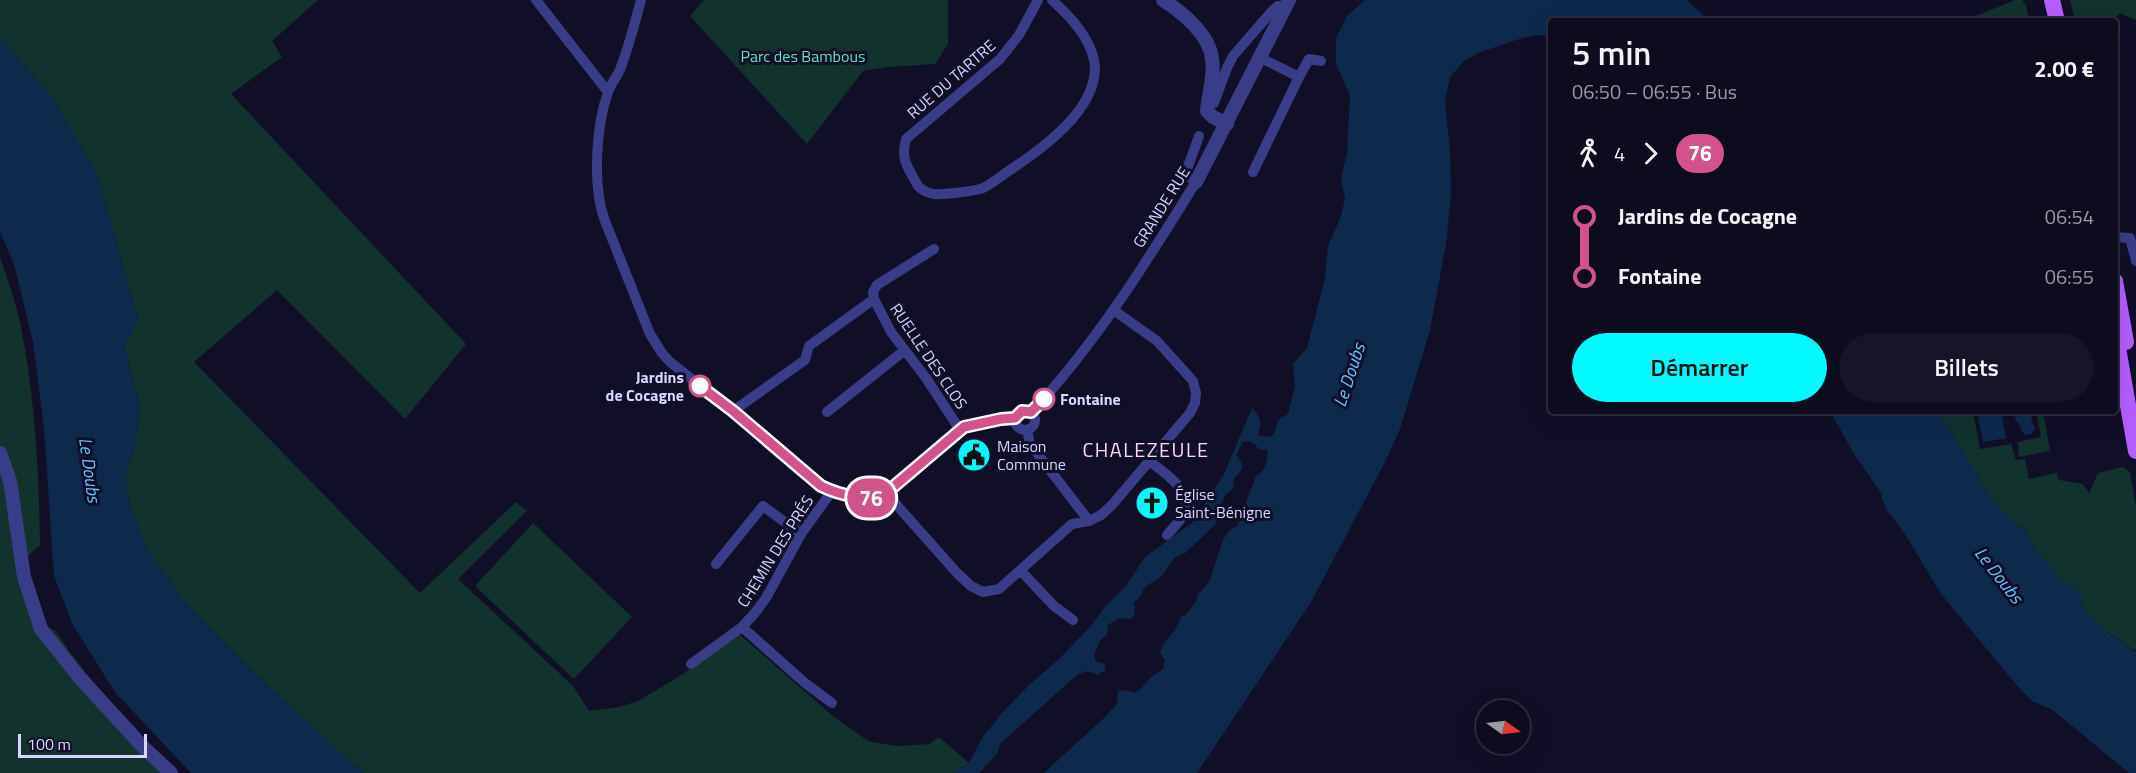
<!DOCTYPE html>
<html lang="fr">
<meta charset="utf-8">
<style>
:root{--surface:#0d0b1e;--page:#161427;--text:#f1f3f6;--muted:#9a9ba4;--line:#2d2b3c;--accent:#02faff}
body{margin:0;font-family:"Titillium Web",sans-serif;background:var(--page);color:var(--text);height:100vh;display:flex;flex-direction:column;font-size:22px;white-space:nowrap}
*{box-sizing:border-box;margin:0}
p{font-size:20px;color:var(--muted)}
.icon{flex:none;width:33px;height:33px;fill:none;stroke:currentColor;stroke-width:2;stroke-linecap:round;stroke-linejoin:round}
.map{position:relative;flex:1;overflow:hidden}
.details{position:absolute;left:1548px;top:18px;width:570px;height:396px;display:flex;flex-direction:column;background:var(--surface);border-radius:6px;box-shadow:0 6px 24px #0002,0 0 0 2px var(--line)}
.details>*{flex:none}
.badge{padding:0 12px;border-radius:20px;font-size:21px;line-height:39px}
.needle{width:39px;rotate:104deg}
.fabs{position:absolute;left:1476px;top:700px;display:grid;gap:12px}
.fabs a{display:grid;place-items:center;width:54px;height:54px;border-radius:50%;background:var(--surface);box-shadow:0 6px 24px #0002,0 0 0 2px var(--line);font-size:30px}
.scale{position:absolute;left:18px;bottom:15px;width:129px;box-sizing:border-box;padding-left:6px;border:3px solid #d7d6ff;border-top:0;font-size:16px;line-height:21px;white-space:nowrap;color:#d7d6ff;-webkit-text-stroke:4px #110f28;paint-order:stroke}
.map>.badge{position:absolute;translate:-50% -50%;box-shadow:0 0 0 3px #fff}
.legs{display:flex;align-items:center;gap:9px;height:66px;padding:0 24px;font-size:20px}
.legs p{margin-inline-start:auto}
.head{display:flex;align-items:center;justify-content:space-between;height:102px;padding:0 24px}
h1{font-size:33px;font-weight:600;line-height:45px}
.primary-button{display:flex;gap:12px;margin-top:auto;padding:12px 24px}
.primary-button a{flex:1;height:69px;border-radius:36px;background:var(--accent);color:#111;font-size:24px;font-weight:600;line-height:69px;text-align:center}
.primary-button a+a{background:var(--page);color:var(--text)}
ul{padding:0 24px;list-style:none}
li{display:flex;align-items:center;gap:21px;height:60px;font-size:22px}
li i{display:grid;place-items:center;width:9px;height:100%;margin:0 8px;background:currentColor}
li i::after{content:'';width:15px;height:15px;margin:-8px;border:4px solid;border-radius:50%;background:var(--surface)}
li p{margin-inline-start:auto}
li:first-child i{background:linear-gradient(#0000 50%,currentColor 0)}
li:last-child i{background:linear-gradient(currentColor 50%,#0000 0)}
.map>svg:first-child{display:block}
.green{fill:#12322e}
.water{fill:#0d2a4d}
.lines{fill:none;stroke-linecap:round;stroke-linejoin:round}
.minor{stroke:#393d87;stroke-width:10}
.tertiary{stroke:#393d87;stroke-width:14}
.primary{stroke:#b55dff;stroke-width:16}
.line-1-casing{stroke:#fff;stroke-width:14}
.line-1{stroke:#d2528b;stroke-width:9}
.stop-1-dot{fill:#fff;stroke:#d2528b;stroke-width:3}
.labels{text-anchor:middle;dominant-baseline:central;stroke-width:6;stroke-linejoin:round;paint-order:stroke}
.park-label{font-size:16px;fill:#5fe2b7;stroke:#110f28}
.street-label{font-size:16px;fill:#d7d6ff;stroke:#110f28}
.stop-label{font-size:16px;font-weight:bold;fill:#d7d6ff;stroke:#110f28;text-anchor:end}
.poi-label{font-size:16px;fill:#d7d6ff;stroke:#110f28;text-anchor:start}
.water-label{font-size:18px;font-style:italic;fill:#64c3ff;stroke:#110f28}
.quarter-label{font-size:20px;letter-spacing:1.5px;fill:#ffd8f4;stroke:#110f28}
</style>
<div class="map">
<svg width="2136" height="773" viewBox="0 0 2136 773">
<rect width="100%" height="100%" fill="#110f28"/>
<!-- green -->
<path class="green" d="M0,0H318L272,41L282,57L231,94L466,344L405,419L277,290L194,362L420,593L516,502L527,511L458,579L573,686L589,711L619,707L638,701L683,674L739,634L834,717L870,742L898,746L930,744L939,737L969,763L954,773H363L255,674L181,598L148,550L132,513L125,480L135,445L140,407L124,346L138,320L98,176L50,95L0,38Z
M704,0H948V44L935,64L888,67L863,71L807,144L690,16Z
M2015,0H2022L2026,5L2029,21H1964Z
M2070,0H2136V20L2120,13L2111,21H2075Z
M0,257C7,278 15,300 20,322C35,396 39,470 40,545L17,566L33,619L56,631L69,651L140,743L170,773H0Z
M1937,411H1973L1980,449L2011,444L2016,460L2025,459L2029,479L2057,473L2059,480L2083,484L2089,493L2098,473L2123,467L2130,472L2136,507V649L2134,650L2098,625L2083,609L2072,586L2063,582L2036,551L2026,531L2015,524L1988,495L1957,441Z
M2036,411H2043L2050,451L2019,457L2018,442L2041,437Z
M533,523L632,617L574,679L475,586Z"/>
<!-- water -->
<path class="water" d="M1365,0H1687L1709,21H1551V36L1538,35L1522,38L1478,53L1464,61L1450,77L1445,102L1450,150L1451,194L1446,244L1430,330L1400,429L1386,460L1311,602L1197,773H1044L1105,717L1117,704L1118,691L1124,690L1134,693L1140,690L1150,678L1163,669L1165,660L1160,653C1164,639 1176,633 1181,617L1186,615L1195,603L1198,595L1210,580L1223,540L1229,531L1237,526L1256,476C1265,472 1269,459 1267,450L1258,449C1256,443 1249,440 1243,442L1236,455L1242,463V469L1234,479L1233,489L1225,495L1223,501L1220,503L1216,524L1185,553L1174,558L1162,576L1145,587L1139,598L1133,603L1135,608L1134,616L1131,619C1121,617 1116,620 1108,625L1107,635L1101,639L1094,655L1096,662L1105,664V670L1098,675L1088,671L1078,674L1001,743L996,755L979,773H954L969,763L982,738L1003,712L1029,685L1058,660L1091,626L1104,608L1126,586L1145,557L1193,522L1224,474L1252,408C1261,418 1262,421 1258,433L1260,436L1270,437L1274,434L1278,420L1288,414L1295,387L1293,364L1307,348L1325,278L1328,246L1341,216L1345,199L1341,177L1347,153L1350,95L1336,64V38L1347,16Z
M0,38L50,95L98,175L138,321L124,346L140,407L135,445L125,480L132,513L148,550L181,598L255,674L363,773H191L115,692L73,625L54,576L44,427L33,342L14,264L0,232Z
M1830,411H1937L1957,441L1988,495L2015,524L2026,531L2036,551L2063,582L2072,586L2081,594L2083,609L2098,625L2136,652V773H2129L2060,716L2051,709L2032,701L2020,689L1941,594L1905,534L1886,509L1882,499V494L1854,454Z
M1977,411H2001L2006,438L1983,442Z
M2016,411H2031L2032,423L2035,427L2032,434L2026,435L2022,432L2021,427L2015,420Z"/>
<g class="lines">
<!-- minor -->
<path class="minor" d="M536,0L608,92
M641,0C635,23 629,45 621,67C618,76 611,83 608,92C596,126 592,187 605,221L650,334L662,353L670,362C700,386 731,409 760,435C779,451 802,476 824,487C841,496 868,501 886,493L964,427L996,420L1015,418
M1038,0L1019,35L1000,59L906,139C900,160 909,169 918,186C922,190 928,193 934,194C942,195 976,191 983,188C993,183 1001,176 1010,170C1042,149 1095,111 1095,68C1094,42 1070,16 1052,0
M1299,77L1309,59L1321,61
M1214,103L1227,68L1233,56L1273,10L1278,6H1286
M1253,172L1299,77L1261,58
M2115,237L2130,238L2136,261
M874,299L891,332L926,378L960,430
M874,299L873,292L877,285L934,249
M1015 420a10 10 0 1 1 20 0a10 10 0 1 1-20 0Z
M733,411L805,360L809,346L874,299
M827,412L905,350
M1031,413C1096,343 1146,263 1196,182L1189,177L1186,172L1199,136
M1027,430L1030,444L1089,521
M1149,461C1162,471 1189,488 1186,508C1184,518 1173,528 1167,535
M886,493L957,573L971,586L983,592L999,589L1072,524L1089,521L1101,515L1112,505L1190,413L1195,403L1196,393L1193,381L1157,341L1115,311
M716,564L763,506L801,534
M1021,571L1054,606L1073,620
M742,627L805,683L832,703
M691,664L742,627L754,614L766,598L801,534L832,491"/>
<!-- tertiary -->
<path class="tertiary" d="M1163,0C1182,12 1210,35 1212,59C1215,77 1208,94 1207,111L1213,117L1227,124
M1196,182L1289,0
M0,453L10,481L24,577L41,629L80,678L144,748L171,773"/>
<!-- primary -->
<path class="primary" d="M2052,0L2057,21
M2115,281L2126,342
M2115,331L2136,451"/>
</g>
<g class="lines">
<!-- line-1 casing -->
<g class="line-1-casing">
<path id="line-1" d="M700,386L733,411L821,486C840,495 866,502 886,493L964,427L1001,419L1015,418L1022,411L1031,412L1044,399"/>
</g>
<!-- line-1 -->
<use href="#line-1" class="line-1"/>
</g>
<!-- icons -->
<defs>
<g id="civic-disc" transform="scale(1.725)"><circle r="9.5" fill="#02faff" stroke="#110f28"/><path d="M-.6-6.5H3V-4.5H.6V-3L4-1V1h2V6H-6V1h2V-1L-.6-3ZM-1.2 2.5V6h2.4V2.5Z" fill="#111"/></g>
<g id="church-disc" transform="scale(1.725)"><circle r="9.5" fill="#02faff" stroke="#110f28"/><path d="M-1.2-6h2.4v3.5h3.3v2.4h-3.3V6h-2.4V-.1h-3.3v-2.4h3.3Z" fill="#111"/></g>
</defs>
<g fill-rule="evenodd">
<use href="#civic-disc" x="974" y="455"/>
<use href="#church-disc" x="1152" y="503"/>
</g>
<!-- markers -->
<g class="stop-1-dot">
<circle cx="700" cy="386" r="10"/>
<circle cx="1044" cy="399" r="10"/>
</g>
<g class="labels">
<!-- park labels -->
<g class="park-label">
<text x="803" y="56">Parc des Bambous</text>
</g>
<!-- street labels -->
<g class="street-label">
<text transform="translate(951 79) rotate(-41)">RUE DU TARTRE</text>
<text transform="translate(1161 207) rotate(-58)">GRANDE RUE</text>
<text transform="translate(929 356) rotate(56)">RUELLE DES CLOS</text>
<text transform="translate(775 551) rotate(-58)">CHEMIN DES PRÉS</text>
</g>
<!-- stop labels -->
<g class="stop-label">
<text x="684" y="377">Jardins<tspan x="684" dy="18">de Cocagne</tspan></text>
<text x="1060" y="399" text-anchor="start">Fontaine</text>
</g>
<!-- poi labels -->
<g class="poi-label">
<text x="997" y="446">Maison<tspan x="997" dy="18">Commune</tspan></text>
<text x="1175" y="494">Église<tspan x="1175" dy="18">Saint-Bénigne</tspan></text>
</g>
<!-- water labels -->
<g class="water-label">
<text transform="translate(1349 375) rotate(-72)">Le Doubs</text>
<text transform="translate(90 470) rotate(82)">Le Doubs</text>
<text transform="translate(1999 575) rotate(52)">Le Doubs</text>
</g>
<!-- quarter labels -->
<g class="quarter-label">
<text x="1146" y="449">CHALEZEULE</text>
</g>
</g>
</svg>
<div class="fabs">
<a><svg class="needle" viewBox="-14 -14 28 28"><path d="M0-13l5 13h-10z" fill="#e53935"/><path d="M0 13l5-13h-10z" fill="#9a9ba4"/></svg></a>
</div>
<div class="scale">100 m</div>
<b class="badge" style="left:871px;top:498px;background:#d2528b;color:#fff">76</b>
<section class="details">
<div class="head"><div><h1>5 min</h1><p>06:50 – 06:55 · Bus</p></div><b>2.00 €</b></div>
<div class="legs"><svg class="icon" aria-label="walk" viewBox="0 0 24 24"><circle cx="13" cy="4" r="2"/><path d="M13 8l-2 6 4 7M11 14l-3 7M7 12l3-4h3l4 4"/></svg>4<svg class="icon" aria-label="forward" viewBox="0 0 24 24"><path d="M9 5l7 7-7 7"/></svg><b class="badge" style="background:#d2528b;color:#fff">76</b></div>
<ul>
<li><i style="color:#d2528b"></i><b>Jardins de Cocagne</b><p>06:54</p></li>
<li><i style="color:#d2528b"></i><b>Fontaine</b><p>06:55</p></li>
</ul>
<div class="primary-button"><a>Démarrer</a><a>Billets</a></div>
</section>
</div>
